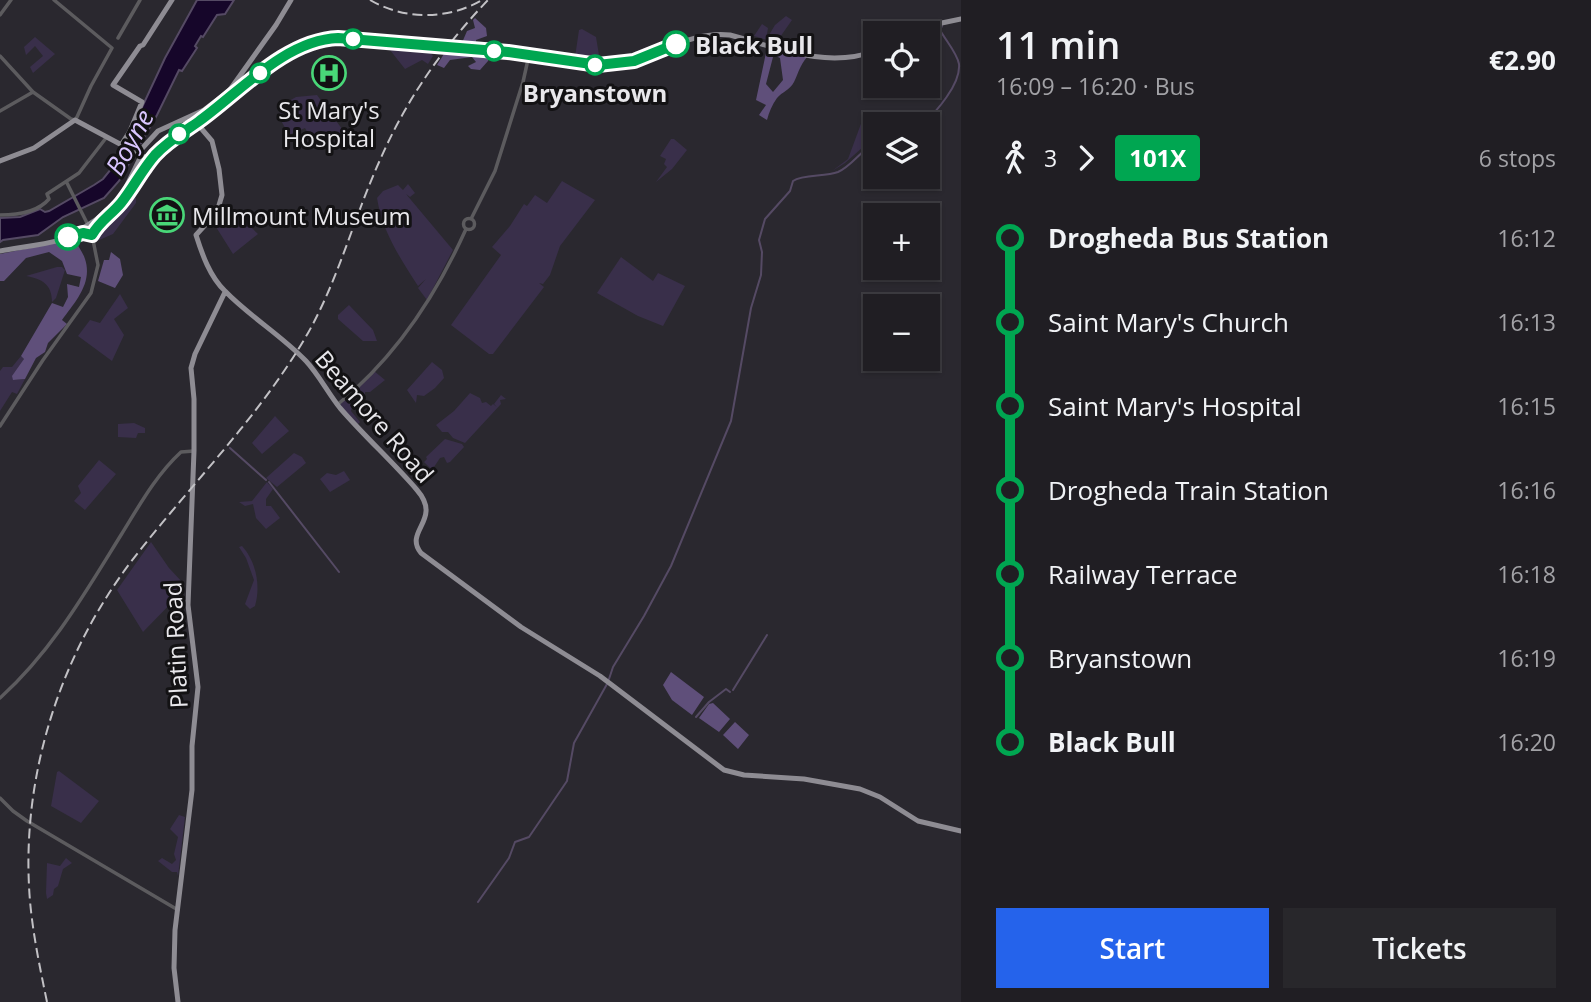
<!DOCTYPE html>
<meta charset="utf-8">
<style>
:root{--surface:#201e23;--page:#28272b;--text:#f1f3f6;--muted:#a2a2a6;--line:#3d3c41;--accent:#2563eb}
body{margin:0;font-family:"Open Sans",sans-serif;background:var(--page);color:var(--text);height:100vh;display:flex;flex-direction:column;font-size:26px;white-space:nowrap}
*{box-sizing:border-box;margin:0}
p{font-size:23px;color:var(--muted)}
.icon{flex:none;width:38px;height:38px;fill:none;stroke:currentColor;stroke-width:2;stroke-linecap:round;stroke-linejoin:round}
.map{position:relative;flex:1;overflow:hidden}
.drawer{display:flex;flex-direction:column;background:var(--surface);width:630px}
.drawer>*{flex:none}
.badge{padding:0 14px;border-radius:5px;font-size:24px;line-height:46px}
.fabs{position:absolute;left:863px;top:21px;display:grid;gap:14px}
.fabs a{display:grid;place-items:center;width:77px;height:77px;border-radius:0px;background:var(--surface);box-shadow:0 2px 5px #0004,0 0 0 2px var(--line);font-size:35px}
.map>.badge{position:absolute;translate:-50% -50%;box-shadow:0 0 0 4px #fff}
.legs{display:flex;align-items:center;gap:10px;height:77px;padding:0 35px;font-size:23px}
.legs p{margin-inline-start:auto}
.summary{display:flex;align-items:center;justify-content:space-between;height:119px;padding:0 35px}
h1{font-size:38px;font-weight:600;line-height:52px}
.action{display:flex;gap:14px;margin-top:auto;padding:14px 35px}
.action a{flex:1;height:80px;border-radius:0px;background:var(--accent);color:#fff;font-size:28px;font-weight:600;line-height:80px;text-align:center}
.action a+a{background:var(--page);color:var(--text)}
ul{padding:0 35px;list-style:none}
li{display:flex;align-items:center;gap:24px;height:84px;font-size:26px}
li i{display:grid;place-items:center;width:10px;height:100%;margin:0 9px;background:currentColor}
li i::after{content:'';width:18px;height:18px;margin:-9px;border:5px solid;border-radius:50%;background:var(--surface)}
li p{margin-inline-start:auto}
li:first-child i{background:linear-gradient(#0000 50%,currentColor 0)}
li:last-child i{background:linear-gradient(currentColor 50%,#0000 0)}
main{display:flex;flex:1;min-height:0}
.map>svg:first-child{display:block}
.green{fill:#392f4a}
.forest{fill:#5f4f7a;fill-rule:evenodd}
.water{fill:#16062a;stroke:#554a64;stroke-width:2}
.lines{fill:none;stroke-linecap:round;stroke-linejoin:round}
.stream{stroke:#554a64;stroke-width:2}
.minor{stroke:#5c5b5e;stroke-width:3.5}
.major{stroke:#8e8c93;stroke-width:5}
.rail{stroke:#c2c1c5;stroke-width:2;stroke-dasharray:10 5;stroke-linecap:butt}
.line-1-casing{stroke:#fff;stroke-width:16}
.line-1{stroke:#00a651;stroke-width:10}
.stop-1-dot{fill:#fff;stroke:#00a651;stroke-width:3.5}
.labels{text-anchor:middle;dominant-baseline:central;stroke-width:6;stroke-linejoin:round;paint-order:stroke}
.stop-label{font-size:24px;font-weight:bold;fill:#e8e7eb;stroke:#131214;text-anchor:start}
.poi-label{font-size:24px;fill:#e8e7eb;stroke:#131214}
.street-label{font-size:24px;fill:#e8e7eb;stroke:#131214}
.water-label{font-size:26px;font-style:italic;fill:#d9c5fe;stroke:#131214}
</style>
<main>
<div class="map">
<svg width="961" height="1002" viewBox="0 0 961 1002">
<rect width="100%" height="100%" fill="#2a282f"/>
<!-- green -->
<path class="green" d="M786,16L792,20L778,40L774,42L754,36L762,24L768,28L767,34L769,35L775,25Z
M582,29L596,37L600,61L575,57L579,30Z
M35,37L55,54L33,73L30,67L43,56L35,46L26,55L24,47Z
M386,45L430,52L433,56L428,64L422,60L405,69Z
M317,95L345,133L342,136L315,146L305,128L289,135L278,115L289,101L296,97Z
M867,120L875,122V140H871L845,163L832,171L848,159L862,121Z
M671,139H674L687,150L672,169L656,182L667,167L664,164L666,159L660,156Z
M562,181L595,200L560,246L550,275L543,284L539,283L544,287L493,354H489L451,325L501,255L492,247L510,226L524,204L527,206L535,195L547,203Z
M408,184L415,193L410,197L406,194L453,250L427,300L418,288L426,279L418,286C400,258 382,231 377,198L383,191L398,185L403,190Z
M132,195L136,198V203L113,234L97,241L96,234L100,227Z
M225,206L230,207L258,234L233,254L216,227L210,223Z
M621,257L653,281L658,273L685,286L663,326L638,316L597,293Z
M57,267H62L65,270L56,298L52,302C52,284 42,279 26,276Z
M120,294L128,308L114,319L124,335L112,361L78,336L90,320L100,323Z
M349,305L373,330L377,341H363L338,319V315Z
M21,356L24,359L13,380L25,379L17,394L12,392L0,411V371L3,367H12Z
M432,362L442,370L444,378L435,388L424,396L417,395L416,403L407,390Z
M374,371L385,380L370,392H365V396L358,402H353L351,411L360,422L358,424L343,410L340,403Z
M470,393L480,398L482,403L486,402L491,406L493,404L497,407L494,404L501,395L506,399L500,400L501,404L465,443L453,438L448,432H442L436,425L454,411Z
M275,416L289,431L262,454L252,443Z
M134,423L145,428V433H138L136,438L118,437V424Z
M445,439L462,444L464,447L450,462L447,463L444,457L440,458L432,470L424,462L427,459L426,457Z
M294,453L302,457L306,463L277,487L266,478Z
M99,460L116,474L85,510L74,501L81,493L78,486Z
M344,471L350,480L330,492L320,479L327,473L336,475Z
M267,482L273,489L266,499V506H271L280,518L266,529L256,518L253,504L245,506L239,502L252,501Z
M151,542L169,568L184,584L180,594L143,632L117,590Z
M242,546C256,561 261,586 255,606L250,609L245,604L254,580L246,558L239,547Z
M59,771L99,801L81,823L51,806L57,772Z
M179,815L185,817L178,876L177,872H172L158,861L162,858L172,864L176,860L174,854L178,837L170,829Z
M66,858L72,863L63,869L58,886L54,889L53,895L47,899L46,893L47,863L60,866Z"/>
<!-- forest -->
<path class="forest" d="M475,18L486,28L487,36L476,40V46L461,45L467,31L475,28L473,20Z
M767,48L807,57C799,67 799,72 794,82C790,90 782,92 777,98C772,105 769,112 767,120L759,115L766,105L756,100ZM776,56L780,58L783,80L773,92L766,84L773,57Z
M447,49L490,53L488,61L480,70L471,69L468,66L476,62L472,57L450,60L444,68L437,65Z
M75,239C77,246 83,252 85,259C93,283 75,302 62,320L67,324L48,343L45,352L36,358L25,379L13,380L12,376L24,359L21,356L52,303L63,307L68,297L67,284L79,287L81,277L67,274L62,261L49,252L26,258L4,281H0V254Z
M111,252L120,259L123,275L115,288L98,281L104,260H109Z
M671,672L704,697L692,715L672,700L663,685Z
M713,703L730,719L719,732L699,718L709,704Z
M735,722L749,735L738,749L723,735Z"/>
<!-- water -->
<path class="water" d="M197,0H234L225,14L217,15L203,37L201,36L195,46L197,48L182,71L179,70L157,115L119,181L104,198L63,217L38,235L3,240L0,242V218L20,217L40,209L45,212L49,211L94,185L103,179L116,163L165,58Z"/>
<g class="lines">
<!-- stream -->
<path class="stream" d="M923,124C936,112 961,84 959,64C957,53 946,41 940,30L942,26
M230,448L266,480
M269,482L339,572
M609,679L613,667L644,616L671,566L731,421L751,308L761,275L762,252L759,240L765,219L790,191L793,181C803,174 825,177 838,172C852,166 861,150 875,143
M733,690L767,635
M696,717L709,702L726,689L730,692
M478,902L509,858L515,842L529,837L567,781L574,743L607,684"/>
<!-- minor -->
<path class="minor" d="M0,15L11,0
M118,38L140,0
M0,56L33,92L71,119L75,120L77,117L91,86L112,48L54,0
M0,111L33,92
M67,183L88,225
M0,215C16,215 38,212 49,199L47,194L79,173L106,138
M463.5 224a5.5 5.5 0 1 1 11 0a5.5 5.5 0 1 1-11 0Z
M471,219L495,171L523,82L529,55
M337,405C395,358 436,296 466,229
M0,426L43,360L91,293L98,265L92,235
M0,698C52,651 85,593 121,535C139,506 156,475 181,452L194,451
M0,798L13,811L27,821L178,910"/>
<!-- major -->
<path class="major" d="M915,33L937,24L961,19
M194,120L212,141L219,169L222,195L217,212L196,235C202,254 210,277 225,291C249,316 281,335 306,361C319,375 328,393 340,408C365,437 393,462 417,490C443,520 403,531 421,553L521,627L600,676L724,770L744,775L804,779L860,789L880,797L918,821L961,831
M121,145L130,131L142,102L113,85L140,46L143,45L172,0
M137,154L158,131L204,110L229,91L276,25L291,0
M0,161L34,148L75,120L148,159
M137,173L159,145L196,119
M127,185L141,156
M83,233L92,235L98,226
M68,235C95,224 113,208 130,184
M0,251C32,245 70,243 98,224C121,209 131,184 149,163C164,144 184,133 202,119C239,89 289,39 339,38C397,44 457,47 516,53C547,57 580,66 612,65C654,62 685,30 730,35C778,48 827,69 875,51
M178,1002L174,968L175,930L192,790V746L198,687L188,605L194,451V399L191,368L195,354L225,292"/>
<!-- rail -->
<path class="rail" d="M370,0C404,20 448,20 482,0
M47,1002C40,968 33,935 30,901C20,781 58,659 130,563C189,486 259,418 308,333C339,278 354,217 380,160C406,100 443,47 488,0"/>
</g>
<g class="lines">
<!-- line-1 casing -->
<g class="line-1-casing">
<path id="line-1" d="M68,237L83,233L92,235C99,222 111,215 121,203C133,188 142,170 155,155C168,141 182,133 198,122C239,93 285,40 338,38L508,52L598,65L634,61L676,44"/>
</g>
<!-- line-1 -->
<use href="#line-1" class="line-1"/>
</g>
<!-- icons -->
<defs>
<g id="hospital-ring" transform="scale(1.75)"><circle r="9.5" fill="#131214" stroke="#49d778" stroke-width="1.5"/><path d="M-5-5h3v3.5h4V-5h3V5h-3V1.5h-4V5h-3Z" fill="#49d778"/></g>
<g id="museum-ring" transform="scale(1.75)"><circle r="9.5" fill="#131214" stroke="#49d778" stroke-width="1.5"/><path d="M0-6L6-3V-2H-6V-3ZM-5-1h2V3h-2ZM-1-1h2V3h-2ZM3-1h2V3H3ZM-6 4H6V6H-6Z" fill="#49d778"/></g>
</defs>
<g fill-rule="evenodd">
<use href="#hospital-ring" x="329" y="73"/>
<use href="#museum-ring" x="167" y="215"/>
</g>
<!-- markers -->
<g class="stop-1-dot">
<circle cx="353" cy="39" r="9"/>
<circle cx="676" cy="44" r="12"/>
<circle cx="494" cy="51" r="9"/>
<circle cx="595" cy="65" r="9"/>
<circle cx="260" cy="73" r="9"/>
<circle cx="179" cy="134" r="9"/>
<circle cx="68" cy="237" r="12"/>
</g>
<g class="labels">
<!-- stop labels -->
<g class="stop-label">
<text x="695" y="44">Black Bull</text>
<text x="595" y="92" text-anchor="middle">Bryanstown</text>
</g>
<!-- poi labels -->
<g class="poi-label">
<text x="329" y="109">St Mary's<tspan x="329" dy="28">Hospital</tspan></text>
<text x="192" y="215" text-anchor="start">Millmount Museum</text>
</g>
<!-- street labels -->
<g class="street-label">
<text transform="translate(375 416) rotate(49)">Beamore Road</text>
<text transform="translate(175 645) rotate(-93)">Platin Road</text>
</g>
<!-- water labels -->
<g class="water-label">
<text transform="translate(129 142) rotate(-61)">Boyne</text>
</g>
</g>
</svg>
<div class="fabs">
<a><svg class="icon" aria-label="locate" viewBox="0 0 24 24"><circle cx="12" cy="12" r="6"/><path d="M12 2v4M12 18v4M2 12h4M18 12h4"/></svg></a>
<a><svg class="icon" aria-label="layers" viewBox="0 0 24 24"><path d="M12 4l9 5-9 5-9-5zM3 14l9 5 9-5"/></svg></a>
<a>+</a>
<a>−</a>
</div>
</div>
<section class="drawer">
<div class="summary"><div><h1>11 min</h1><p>16:09 – 16:20 · Bus</p></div><b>€2.90</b></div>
<div class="legs"><svg class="icon" aria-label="walk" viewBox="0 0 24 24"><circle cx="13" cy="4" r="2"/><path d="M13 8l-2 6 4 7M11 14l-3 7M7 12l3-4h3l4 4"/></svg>3<svg class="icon" aria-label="forward" viewBox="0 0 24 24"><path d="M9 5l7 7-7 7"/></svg><b class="badge" style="background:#00a651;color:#fff">101X</b><p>6 stops</p></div>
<ul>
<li><i style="color:#00a651"></i><b>Drogheda Bus Station</b><p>16:12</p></li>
<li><i style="color:#00a651"></i><span>Saint Mary's Church</span><p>16:13</p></li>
<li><i style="color:#00a651"></i><span>Saint Mary's Hospital</span><p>16:15</p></li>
<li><i style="color:#00a651"></i><span>Drogheda Train Station</span><p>16:16</p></li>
<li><i style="color:#00a651"></i><span>Railway Terrace</span><p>16:18</p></li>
<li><i style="color:#00a651"></i><span>Bryanstown</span><p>16:19</p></li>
<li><i style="color:#00a651"></i><b>Black Bull</b><p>16:20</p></li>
</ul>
<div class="action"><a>Start</a><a>Tickets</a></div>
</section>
</main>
